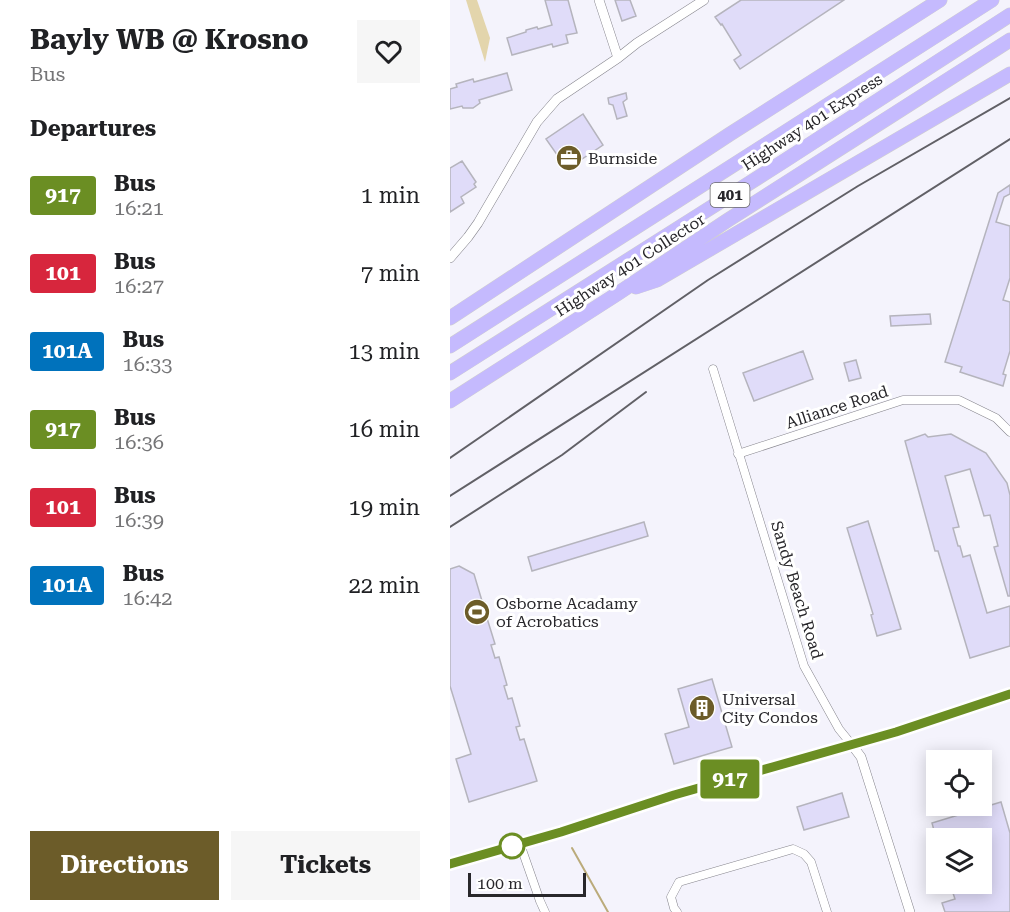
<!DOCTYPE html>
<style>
:root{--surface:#fff;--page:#f6f6f6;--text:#202124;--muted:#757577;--accent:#6c5c29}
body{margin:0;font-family:"Roboto Serif",serif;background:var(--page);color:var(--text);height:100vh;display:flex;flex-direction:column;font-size:22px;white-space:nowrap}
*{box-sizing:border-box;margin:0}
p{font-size:20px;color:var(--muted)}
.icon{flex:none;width:33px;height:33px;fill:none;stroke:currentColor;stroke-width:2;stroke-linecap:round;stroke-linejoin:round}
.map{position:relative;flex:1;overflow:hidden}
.drawer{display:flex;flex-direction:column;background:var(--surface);width:450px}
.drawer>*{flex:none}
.badge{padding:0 12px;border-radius:4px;font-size:21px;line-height:39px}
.controls{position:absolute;left:476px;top:750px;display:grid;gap:12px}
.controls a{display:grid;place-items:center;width:66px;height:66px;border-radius:0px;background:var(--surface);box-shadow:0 3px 15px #0003;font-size:30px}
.scale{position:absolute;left:18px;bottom:15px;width:118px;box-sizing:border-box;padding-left:6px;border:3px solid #28272b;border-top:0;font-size:16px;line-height:21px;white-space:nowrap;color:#28272b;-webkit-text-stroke:4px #fff;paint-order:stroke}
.map>.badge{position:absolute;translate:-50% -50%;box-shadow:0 0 0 3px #fff}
h2{padding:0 30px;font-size:22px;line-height:54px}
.round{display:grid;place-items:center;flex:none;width:63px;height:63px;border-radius:0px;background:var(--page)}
.summary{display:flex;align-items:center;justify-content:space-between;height:102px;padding:0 30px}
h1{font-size:28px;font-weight:700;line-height:45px}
.action{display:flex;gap:12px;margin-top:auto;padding:12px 30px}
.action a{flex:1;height:69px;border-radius:0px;background:var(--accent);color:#fff;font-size:24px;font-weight:700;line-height:69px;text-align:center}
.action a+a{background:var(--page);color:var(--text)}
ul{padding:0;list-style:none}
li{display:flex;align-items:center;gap:18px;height:78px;padding:0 30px}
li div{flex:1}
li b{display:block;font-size:22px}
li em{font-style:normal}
li .badge{min-width:66px;font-weight:700;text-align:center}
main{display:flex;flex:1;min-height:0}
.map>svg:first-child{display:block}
.green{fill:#e3d5ac}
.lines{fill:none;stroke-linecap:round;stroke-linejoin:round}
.stream{stroke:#bbab7b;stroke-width:2}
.building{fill:#e0dcf9;stroke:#b5b4bd;stroke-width:1.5}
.minor-casing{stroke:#85848c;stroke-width:9}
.tertiary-casing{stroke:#85848c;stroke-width:10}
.secondary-casing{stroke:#85848c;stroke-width:12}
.motorway-casing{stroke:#d0cfd0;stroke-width:15}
.minor{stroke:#fff;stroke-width:8}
.tertiary{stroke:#fff;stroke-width:9}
.secondary{stroke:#fff;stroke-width:10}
.motorway{stroke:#c5bafe;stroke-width:14}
.rail{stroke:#616066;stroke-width:2}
.line-casing{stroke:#fff;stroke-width:14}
.line{stroke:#6b8e23;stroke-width:9}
.stop-dot{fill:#fff;stroke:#6b8e23;stroke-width:3}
.labels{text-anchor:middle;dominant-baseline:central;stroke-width:6;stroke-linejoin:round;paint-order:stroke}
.shield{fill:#fff;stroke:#68686b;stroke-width:1.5}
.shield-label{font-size:15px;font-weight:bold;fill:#28272b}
.street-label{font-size:16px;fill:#28272b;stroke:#fff}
.poi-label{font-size:16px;fill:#28272b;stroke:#fff;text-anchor:start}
</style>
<main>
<section class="drawer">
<div class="summary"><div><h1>Bayly WB @ Krosno</h1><p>Bus</p></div><a class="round"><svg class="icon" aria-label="heart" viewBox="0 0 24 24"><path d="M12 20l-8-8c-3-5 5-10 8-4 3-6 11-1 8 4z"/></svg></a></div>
<h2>Departures</h2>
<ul>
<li><span class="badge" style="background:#6b8e23;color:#fff">917</span><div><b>Bus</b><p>16:21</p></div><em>1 min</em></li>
<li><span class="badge" style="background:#d7263d;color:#fff">101</span><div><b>Bus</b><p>16:27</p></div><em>7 min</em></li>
<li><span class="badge" style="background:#0072bc;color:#fff">101A</span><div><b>Bus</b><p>16:33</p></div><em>13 min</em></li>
<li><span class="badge" style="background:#6b8e23;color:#fff">917</span><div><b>Bus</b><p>16:36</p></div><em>16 min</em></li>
<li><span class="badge" style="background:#d7263d;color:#fff">101</span><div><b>Bus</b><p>16:39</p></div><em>19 min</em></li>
<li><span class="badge" style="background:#0072bc;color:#fff">101A</span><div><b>Bus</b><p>16:42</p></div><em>22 min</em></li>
</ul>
<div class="action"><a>Directions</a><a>Tickets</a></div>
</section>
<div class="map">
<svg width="560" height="912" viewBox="0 0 560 912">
<rect width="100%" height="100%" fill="#f4f3fc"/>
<!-- green -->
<path class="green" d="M16,0H27L40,38L35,62Z"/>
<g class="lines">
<!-- stream -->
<path class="stream" d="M122,848L158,912"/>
</g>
<!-- building -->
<path class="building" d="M95,0H118L127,33L116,35L118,43L103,47L102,44L62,55L57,38L76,32V30L87,27L88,29L102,25Z
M165,0H180L186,16L172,21Z
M291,0H394L290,69L284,60L291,55L272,24L271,25L265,17Z
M57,73L62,90L29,100L30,103L23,108H13L12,106L0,109V89L7,87L6,84L23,79L24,82Z
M176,93L177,99L173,102L177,116L167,119L163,105L159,104L158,98Z
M133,114L153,145L117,169L96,139Z
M12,161L26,182L24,184L26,187L11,197L14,203L0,212V168Z
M560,185V194L554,197L546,222L560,226V278L553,300L560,302V351L553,374L556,375L553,386L510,372L512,367L495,362L548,193Z
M480,314L481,324L441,326L440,316Z
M353,351L363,379L304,401L293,373Z
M406,360L411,378L399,381L394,363Z
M475,434L478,437L501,434L536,453L557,483L560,495V596H558L544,547L548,546L540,515L534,516L520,469L495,476L509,527L503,528L508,546H510L513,557L520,555L537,613L560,606V646L520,658L488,551H485L455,441Z
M418,521L451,629L427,636L421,615L423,614L397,528Z
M194,522L198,536L82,571L78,557Z
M9,566L24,574L32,601L28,602L32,616L36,615L45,644L41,645L45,658L49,657L57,685L54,686L58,699L62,698L70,726L66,727L70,740L74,739L87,781L19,802L6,759L21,754L0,686V569Z
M262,679L282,747L224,764L215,734L239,727L228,689Z
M392,793L399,817L354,830L347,807Z
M551,802L560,833V912H495L492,903L505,899L500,884H531V838H486L482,823Z"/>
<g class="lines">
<!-- minor casing -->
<g class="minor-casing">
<path id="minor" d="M263,369L354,666L389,729L402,745
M288,454L453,400H509L546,418L560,432
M70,844L90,901L95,912
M227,912L224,908L221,897L229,882L343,849L354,854L361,862L377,912"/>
</g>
<!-- tertiary casing -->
<g class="tertiary-casing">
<path id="tertiary" d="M149,0L168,58
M0,258L18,237L28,223L87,122L107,99L168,58L187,43L254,0
M402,745L411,757L460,912"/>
</g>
<!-- secondary casing -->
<g class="secondary-casing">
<path id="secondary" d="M0,864L111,832L224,795L446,732L560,694"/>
</g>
<!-- motorway casing -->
<g class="motorway-casing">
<path id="motorway" d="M186,287L207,280L560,74
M0,318L280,134L490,0
M0,346L542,0
M0,373L331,163L560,15
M0,401L167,294L278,220L560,40"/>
</g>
<!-- minor -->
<use href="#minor" class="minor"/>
<!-- tertiary -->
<use href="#tertiary" class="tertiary"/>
<!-- secondary -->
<use href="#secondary" class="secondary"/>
<!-- motorway -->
<use href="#motorway" class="motorway"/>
<!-- rail -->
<path class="rail" d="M0,458L258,280L408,186L560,98
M0,496L560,139
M0,527L112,455L196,392"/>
</g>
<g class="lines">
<!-- line casing -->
<g class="line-casing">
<path id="line" d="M0,864L111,832L224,795L446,732L560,694"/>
</g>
<!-- line -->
<use href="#line" class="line"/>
</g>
<!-- icons -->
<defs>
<g id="office-disc" transform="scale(1.35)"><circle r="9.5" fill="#6c5c29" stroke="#fff"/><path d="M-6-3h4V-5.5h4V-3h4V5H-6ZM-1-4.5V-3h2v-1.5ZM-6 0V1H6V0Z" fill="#fff"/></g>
<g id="stadium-disc" transform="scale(1.35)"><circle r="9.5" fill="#6c5c29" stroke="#fff"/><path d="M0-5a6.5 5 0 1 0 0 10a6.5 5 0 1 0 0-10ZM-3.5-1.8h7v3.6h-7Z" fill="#fff"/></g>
<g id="building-disc" transform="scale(1.35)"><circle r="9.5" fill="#6c5c29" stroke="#fff"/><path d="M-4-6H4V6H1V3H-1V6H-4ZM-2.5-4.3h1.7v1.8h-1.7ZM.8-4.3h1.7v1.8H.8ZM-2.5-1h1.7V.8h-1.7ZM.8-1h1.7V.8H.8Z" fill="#fff"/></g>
</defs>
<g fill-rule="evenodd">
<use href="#office-disc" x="119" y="158"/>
<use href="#stadium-disc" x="27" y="612"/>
<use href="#building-disc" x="252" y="708"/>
</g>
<!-- markers -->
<circle class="stop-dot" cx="62" cy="846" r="12"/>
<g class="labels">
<!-- shield labels -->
<rect class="shield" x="260.5" y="183" width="39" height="24" rx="4.5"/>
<g class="shield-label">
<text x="280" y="195">401</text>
</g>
<!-- street labels -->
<g class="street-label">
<text transform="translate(362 122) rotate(-33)">Highway 401 Express</text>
<text transform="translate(180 265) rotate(-33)">Highway 401 Collector</text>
<text transform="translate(387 407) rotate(-18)">Alliance Road</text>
<text transform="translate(347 590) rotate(73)">Sandy Beach Road</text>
</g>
<!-- poi labels -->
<g class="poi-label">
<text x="138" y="158">Burnside</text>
<text x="46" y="603">Osborne Acadamy<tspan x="46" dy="18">of Acrobatics</tspan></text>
<text x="272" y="699">Universal<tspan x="272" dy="18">City Condos</tspan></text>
</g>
</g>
</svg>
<div class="controls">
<a><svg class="icon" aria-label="locate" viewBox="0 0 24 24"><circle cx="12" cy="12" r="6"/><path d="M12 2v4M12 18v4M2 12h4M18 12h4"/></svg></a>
<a><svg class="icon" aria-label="layers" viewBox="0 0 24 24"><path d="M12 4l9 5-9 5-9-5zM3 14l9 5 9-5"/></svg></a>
</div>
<div class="scale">100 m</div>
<b class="badge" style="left:280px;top:779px;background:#6b8e23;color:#fff">917</b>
</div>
</main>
